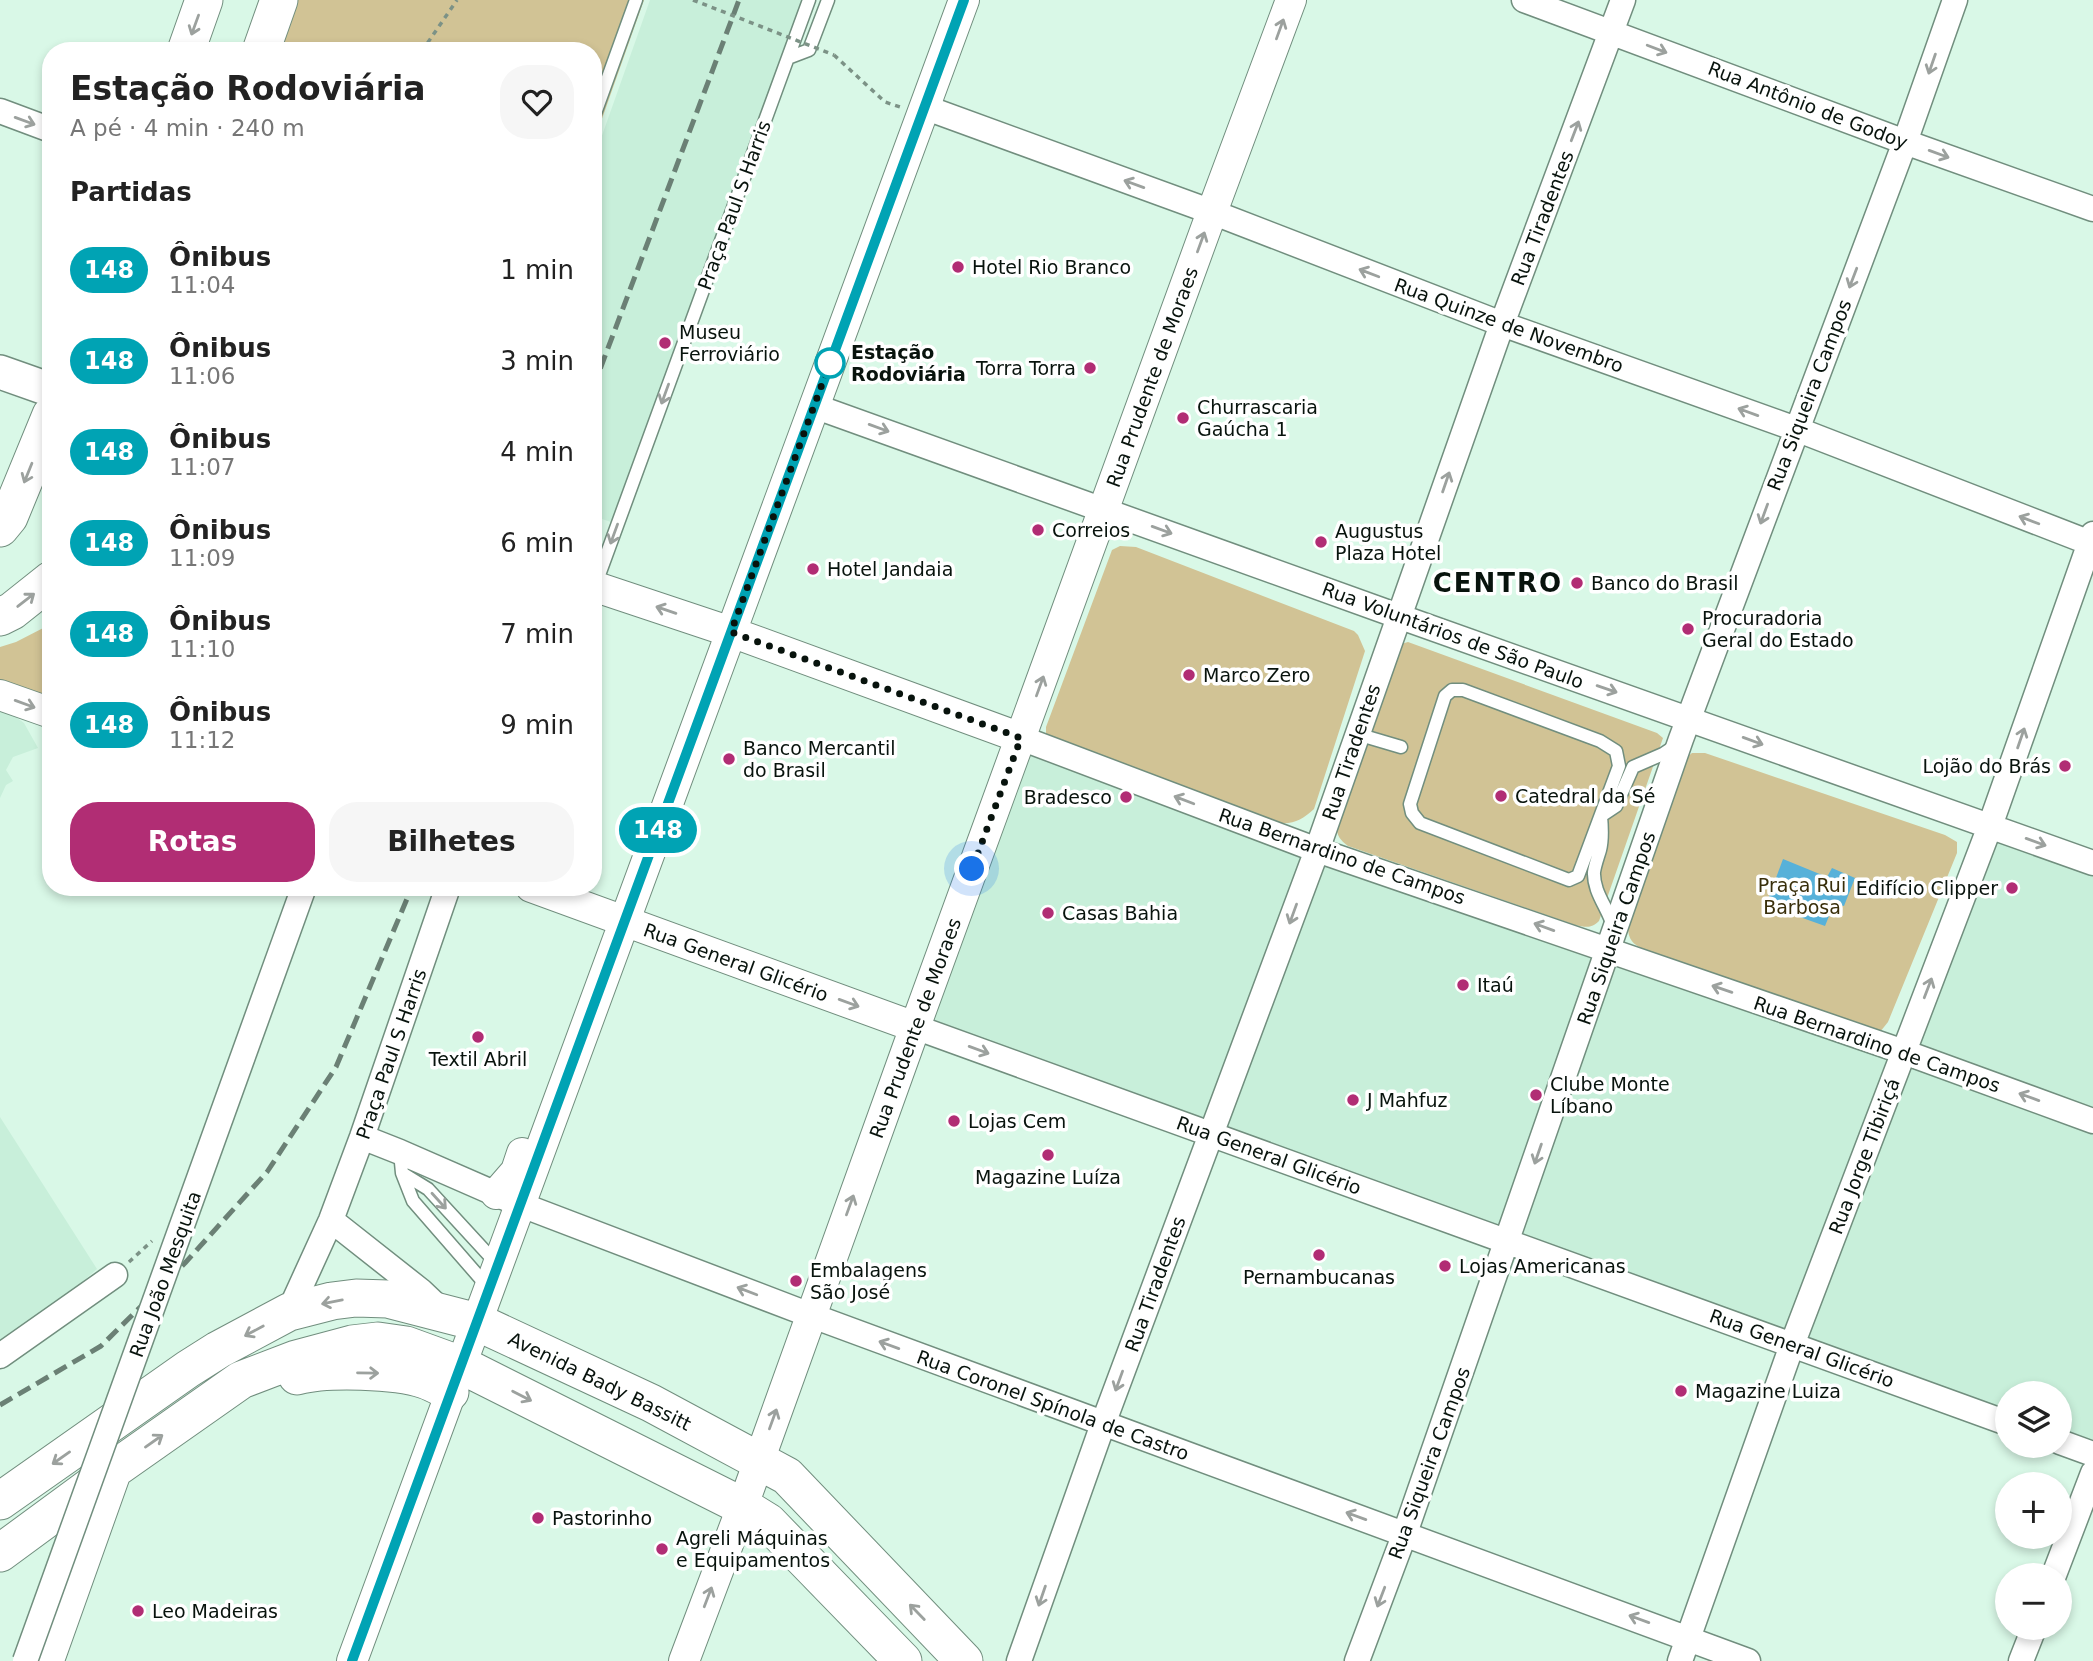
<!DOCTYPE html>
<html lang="pt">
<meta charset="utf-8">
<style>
:root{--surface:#fff;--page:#f6f6f6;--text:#222;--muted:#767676;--accent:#b12d74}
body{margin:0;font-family:"DejaVu Sans",sans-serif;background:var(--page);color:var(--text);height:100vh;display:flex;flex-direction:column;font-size:26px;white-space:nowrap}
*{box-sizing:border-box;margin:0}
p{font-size:23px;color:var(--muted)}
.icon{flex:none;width:38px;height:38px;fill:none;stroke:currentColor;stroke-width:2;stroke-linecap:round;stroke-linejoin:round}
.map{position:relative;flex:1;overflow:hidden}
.details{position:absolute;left:42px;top:42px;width:560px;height:854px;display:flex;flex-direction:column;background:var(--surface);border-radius:28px;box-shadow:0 4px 10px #0003}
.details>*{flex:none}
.badge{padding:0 14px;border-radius:23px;font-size:24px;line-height:46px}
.buttons{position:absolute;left:1995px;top:1381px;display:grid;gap:14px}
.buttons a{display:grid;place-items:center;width:77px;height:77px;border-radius:50%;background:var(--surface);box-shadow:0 4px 10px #0003;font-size:35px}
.you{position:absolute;width:35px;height:35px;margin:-18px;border:5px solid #fff;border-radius:50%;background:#1a73e8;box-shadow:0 0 0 10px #1a73e833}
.map>.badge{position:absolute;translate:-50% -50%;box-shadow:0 0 0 4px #fff}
h2{padding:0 28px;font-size:26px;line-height:63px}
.round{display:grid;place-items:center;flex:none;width:74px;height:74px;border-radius:28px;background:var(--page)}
.overview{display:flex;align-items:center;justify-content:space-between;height:119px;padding:0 28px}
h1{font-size:33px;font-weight:700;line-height:52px}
.button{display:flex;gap:14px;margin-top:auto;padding:14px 28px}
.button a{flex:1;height:80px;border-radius:28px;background:var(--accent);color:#fff;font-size:28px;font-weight:700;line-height:80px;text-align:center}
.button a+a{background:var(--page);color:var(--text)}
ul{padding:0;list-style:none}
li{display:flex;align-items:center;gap:21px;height:91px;padding:0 28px}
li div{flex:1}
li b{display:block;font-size:26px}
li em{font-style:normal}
li .badge{min-width:77px;font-weight:700;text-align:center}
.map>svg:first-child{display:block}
.built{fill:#c8efda}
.green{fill:#d1c395}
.water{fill:#57b1d9}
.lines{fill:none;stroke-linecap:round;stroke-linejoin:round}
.service-casing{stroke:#718e7e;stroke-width:15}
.minor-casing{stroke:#718e7e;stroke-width:27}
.tertiary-casing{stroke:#718e7e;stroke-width:32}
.secondary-casing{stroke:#718e7e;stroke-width:36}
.primary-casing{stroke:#718e7e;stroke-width:39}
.path{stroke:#7c9286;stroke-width:3.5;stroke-dasharray:5 5;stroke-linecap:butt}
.service{stroke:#fff;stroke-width:12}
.minor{stroke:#fff;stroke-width:24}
.tertiary{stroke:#fff;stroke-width:30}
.secondary{stroke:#fff;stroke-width:33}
.primary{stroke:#fff;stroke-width:37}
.rail{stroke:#6b8075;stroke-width:5;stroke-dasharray:14 7;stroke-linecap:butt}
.minor-bridge-casing{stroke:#718e7e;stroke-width:27;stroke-linecap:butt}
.path-bridge{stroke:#7c9286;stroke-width:3.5;stroke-dasharray:5 5;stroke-linecap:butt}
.minor-bridge{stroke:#fff;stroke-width:24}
.oneway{stroke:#9ca19e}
.line-casing{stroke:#fff;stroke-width:16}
.line{stroke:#00a3b4;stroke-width:10}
.walk{stroke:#08130d;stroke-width:7;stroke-dasharray:0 12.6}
.poi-dot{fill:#b12d74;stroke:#fff;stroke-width:2.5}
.stop-dot{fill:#fff;stroke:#00a3b4;stroke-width:3.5}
.labels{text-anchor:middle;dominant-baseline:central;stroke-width:7;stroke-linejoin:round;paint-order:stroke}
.street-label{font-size:19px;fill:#08130d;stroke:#fff}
.poi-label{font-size:19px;fill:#08130d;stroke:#fff;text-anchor:start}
.stop-label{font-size:19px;font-weight:bold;fill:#08130d;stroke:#fff;text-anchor:start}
.park-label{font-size:19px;fill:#392f0b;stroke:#fff}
.district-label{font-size:26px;font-weight:bold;letter-spacing:2px;fill:#08130d;stroke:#fff}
</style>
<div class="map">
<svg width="2093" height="1661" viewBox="0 0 2093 1661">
<rect width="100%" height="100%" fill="#d9f8e7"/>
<!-- built -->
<path class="built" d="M650,0H804L614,523L593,516V161Z
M0,709L10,713L24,723L38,748L13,757L6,770L13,781L6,785L0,798Z
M1021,747L1911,1064L1993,829L2093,864V1447L2060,1435V1393H2007V1416L919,1023Z
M0,1117L97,1269L33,1325L0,1346Z"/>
<!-- green -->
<path class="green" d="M295,0H644L593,144V51H276Z
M1120,546L1136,547L1354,631L1358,635L1365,651L1314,809C1303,819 1295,824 1280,823L1050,740L1046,734V727L1112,550Z
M51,624V702L0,684V647L16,642Z
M1408,642L1657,733L1663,738L1599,921C1591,929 1586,927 1575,925L1348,846C1340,840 1337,836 1336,825L1401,644Z
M1692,753H1705L1945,835L1957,842V853L1888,1022L1880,1032L1866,1031L1644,949C1633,945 1628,939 1628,927L1687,757Z"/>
<!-- water -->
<path class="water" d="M1783,859L1827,877L1832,868L1855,878L1844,906L1834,904L1825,926L1766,905Z"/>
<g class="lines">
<!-- service casing -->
<g class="service-casing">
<path id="service" d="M788,58L809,50L828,0
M593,119L636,0
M595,586L809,0
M1452,690H1463L1600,741L1616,751L1619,766L1578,876L1569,880L1420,823L1412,813L1410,804L1445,696Z
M1357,734L1401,747
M1613,926C1608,908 1593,892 1594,872C1595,865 1598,857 1600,850C1603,839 1602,827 1601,816L1616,806L1633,767L1663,754L1675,746
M400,1152L402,1173L428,1189L497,1264
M402,1173L413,1201L487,1286"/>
</g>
<!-- minor casing -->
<g class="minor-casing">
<path id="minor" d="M1524,0L1905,142L2093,209
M924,107L1212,212L1502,324L1796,429L2093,544
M0,111L51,130
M814,406L1398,616L2093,863
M1021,738L1317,850L1904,1052L2093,1121
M915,1027L2007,1423
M362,1137L400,1152L519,1204L810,1315L1748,1661
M331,1220L421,1291L441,1310
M289,1312L331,1220L362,1137L448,887
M0,1356L115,1275
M2060,1442L2093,1454
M2054,1575L2093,1473
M1019,1661L1103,1424L1317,850L1502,324L1623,0
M1357,1661L1405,1533L1681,739L1905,142L1955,0
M1680,1661L1792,1345L1990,826L2093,534
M2021,1661L2034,1628"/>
</g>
<!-- tertiary casing -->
<g class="tertiary-casing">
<path id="tertiary" d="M593,586L731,632L1021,738
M0,695L51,713
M531,887L915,1027
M496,1194L516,1171L522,1153
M352,1661L964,0
M684,1661L750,1486L915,1027L1212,212L1291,0"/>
</g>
<!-- secondary casing -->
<g class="secondary-casing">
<path id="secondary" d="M0,372L51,390"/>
</g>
<!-- primary casing -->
<g class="primary-casing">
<path id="primary" d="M186,51L204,0
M261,51L279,0
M0,528L9,517L51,415
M0,617L12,611L51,580
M297,1376C326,1368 397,1370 425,1380C434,1383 442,1388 450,1392
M0,1501L188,1369L218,1350L289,1312L332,1301L356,1298L388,1299L477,1322L651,1403L787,1476L964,1661
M0,1553L113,1470L241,1380L296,1359L352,1344L378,1341L406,1345L461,1365L742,1506L768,1522L903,1661
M45,1661L113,1470"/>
</g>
<!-- path -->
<path class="path" d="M422,51L457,0
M834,55L885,102L900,107
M129,1262L152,1241"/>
<!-- service -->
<use href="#service" class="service"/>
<!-- minor -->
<use href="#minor" class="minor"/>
<!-- tertiary -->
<use href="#tertiary" class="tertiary"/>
<!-- secondary -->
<use href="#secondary" class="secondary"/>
<!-- primary -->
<use href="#primary" class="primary"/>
<!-- rail -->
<path class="rail" d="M593,388L739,0
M0,1405L101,1346L185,1263L267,1172L336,1067L412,887"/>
<!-- minor-bridge casing -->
<g class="minor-bridge-casing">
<path id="minor-bridge" d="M25,1661L304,887"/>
</g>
<!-- path-bridge -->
<path class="path-bridge" d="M693,0L834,55"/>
<!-- minor-bridge -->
<use href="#minor-bridge" class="minor-bridge"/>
</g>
<!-- one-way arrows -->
<defs><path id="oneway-shaft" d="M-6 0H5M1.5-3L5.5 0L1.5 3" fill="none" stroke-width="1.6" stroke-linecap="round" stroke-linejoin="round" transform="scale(1.75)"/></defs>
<g class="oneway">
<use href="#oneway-shaft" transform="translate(195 25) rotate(110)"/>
<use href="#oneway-shaft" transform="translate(1280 29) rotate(-70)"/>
<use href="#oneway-shaft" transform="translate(1657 49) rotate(21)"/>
<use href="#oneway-shaft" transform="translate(1932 64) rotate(109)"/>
<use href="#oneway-shaft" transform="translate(25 121) rotate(20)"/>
<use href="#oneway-shaft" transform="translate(1575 131) rotate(-69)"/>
<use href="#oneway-shaft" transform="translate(1939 154) rotate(20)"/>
<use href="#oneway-shaft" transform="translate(1134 184) rotate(-160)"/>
<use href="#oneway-shaft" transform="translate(1201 242) rotate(-70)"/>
<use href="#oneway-shaft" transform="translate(1369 273) rotate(-159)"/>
<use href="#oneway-shaft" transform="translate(1853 278) rotate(111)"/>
<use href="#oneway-shaft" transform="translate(665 394) rotate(110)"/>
<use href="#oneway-shaft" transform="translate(1748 412) rotate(-160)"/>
<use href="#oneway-shaft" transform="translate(879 428) rotate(20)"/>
<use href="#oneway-shaft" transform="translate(28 473) rotate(112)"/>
<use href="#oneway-shaft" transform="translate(1446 482) rotate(-71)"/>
<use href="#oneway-shaft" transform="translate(1764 514) rotate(110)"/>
<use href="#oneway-shaft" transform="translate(2029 520) rotate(-159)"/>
<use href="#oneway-shaft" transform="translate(1162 530) rotate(20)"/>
<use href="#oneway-shaft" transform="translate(614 534) rotate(110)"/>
<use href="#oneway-shaft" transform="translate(26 600) rotate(-38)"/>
<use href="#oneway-shaft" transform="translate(666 610) rotate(-161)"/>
<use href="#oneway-shaft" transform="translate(1040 686) rotate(-70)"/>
<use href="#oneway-shaft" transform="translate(1607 689) rotate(19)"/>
<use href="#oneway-shaft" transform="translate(25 704) rotate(20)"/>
<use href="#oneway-shaft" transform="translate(2021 738) rotate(-71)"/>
<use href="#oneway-shaft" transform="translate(1753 741) rotate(20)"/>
<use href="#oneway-shaft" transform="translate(1184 800) rotate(-159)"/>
<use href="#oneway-shaft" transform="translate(2036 842) rotate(20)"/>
<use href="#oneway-shaft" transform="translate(1293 914) rotate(110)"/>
<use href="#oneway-shaft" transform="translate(1544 927) rotate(-160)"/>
<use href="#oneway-shaft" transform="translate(1928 988) rotate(-69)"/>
<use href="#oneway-shaft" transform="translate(1722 989) rotate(-161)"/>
<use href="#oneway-shaft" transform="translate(849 1003) rotate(20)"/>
<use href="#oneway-shaft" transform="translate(979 1050) rotate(20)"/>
<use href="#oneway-shaft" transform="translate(2029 1097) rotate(-160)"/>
<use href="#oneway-shaft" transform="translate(1538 1154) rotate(109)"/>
<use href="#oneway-shaft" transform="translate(439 1201) rotate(48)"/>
<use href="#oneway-shaft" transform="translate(850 1205) rotate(-70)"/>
<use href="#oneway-shaft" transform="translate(747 1291) rotate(-159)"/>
<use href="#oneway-shaft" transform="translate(332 1302) rotate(169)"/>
<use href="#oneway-shaft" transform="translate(254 1331) rotate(152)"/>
<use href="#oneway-shaft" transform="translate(889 1345) rotate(-160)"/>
<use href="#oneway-shaft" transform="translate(368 1373) rotate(1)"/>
<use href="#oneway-shaft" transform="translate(1119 1381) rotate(110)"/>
<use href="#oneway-shaft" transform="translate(522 1396) rotate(27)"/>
<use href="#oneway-shaft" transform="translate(773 1419) rotate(-70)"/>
<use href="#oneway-shaft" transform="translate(154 1441) rotate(-35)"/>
<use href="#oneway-shaft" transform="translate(61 1458) rotate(145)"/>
<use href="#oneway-shaft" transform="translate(1356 1516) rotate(-160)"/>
<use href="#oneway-shaft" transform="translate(1042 1596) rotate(109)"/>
<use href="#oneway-shaft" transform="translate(708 1597) rotate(-69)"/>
<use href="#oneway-shaft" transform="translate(1381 1597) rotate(111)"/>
<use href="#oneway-shaft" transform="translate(917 1612) rotate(-134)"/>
<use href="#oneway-shaft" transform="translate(1639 1619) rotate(-160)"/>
</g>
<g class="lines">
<!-- line casing -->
<g class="line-casing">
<path id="line" d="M352,1661L964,0"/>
</g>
<!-- line -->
<use href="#line" class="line"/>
<!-- walk -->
<path class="walk" d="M830,363L832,357L731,632L1021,738L972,869"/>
</g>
<!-- markers -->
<g class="poi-dot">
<circle cx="958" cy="267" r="7"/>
<circle cx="665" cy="343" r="7"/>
<circle cx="1090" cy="368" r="7"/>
<circle cx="1183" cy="418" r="7"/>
<circle cx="1038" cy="530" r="7"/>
<circle cx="1321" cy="542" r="7"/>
<circle cx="813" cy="569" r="7"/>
<circle cx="1577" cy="583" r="7"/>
<circle cx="1688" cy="629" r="7"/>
<circle cx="1189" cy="675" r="7"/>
<circle cx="729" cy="759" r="7"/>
<circle cx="2065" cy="766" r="7"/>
<circle cx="1501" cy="796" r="7"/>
<circle cx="1126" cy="797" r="7"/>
<circle cx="2012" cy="888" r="7"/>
<circle cx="1048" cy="913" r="7"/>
<circle cx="1463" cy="985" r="7"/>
<circle cx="478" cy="1037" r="7"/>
<circle cx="1536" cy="1095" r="7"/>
<circle cx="1353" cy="1100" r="7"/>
<circle cx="954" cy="1121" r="7"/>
<circle cx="1048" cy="1155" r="7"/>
<circle cx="1319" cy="1255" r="7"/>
<circle cx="1445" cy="1266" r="7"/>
<circle cx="796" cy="1281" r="7"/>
<circle cx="1681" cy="1391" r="7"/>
<circle cx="538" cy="1518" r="7"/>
<circle cx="662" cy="1549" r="7"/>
<circle cx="138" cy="1611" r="7"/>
</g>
<circle class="stop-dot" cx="830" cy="363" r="14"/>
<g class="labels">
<!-- street labels -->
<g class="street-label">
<text transform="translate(1808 105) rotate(21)">Rua Antônio de Godoy</text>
<text transform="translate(734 205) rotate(-70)">Praça Paul S Harris</text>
<text transform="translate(1542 218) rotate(-69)">Rua Tiradentes</text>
<text transform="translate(1509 325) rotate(20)">Rua Quinze de Novembro</text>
<text transform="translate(1152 377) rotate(-70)">Rua Prudente de Moraes</text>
<text transform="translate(1809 395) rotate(-69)">Rua Siqueira Campos</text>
<text transform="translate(1453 635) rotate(20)">Rua Voluntários de São Paulo</text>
<text transform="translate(1351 752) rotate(-71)">Rua Tiradentes</text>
<text transform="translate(1342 856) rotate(19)">Rua Bernardino de Campos</text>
<text transform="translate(1616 928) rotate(-71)">Rua Siqueira Campos</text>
<text transform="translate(736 962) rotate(20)">Rua General Glicério</text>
<text transform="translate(915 1028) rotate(-70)">Rua Prudente de Moraes</text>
<text transform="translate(1877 1044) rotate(19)">Rua Bernardino de Campos</text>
<text transform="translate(391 1054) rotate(-71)">Praça Paul S Harris</text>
<text transform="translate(1269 1155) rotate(20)">Rua General Glicério</text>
<text transform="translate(1864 1156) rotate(-69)">Rua Jorge Tibiriçá</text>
<text transform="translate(165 1274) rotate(-70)">Rua João Mesquita</text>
<text transform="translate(1155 1284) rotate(-70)">Rua Tiradentes</text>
<text transform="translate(1802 1348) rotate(20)">Rua General Glicério</text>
<text transform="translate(600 1381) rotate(26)">Avenida Bady Bassitt</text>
<text transform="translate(1053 1405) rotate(20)">Rua Coronel Spínola de Castro</text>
<text transform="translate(1429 1463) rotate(-70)">Rua Siqueira Campos</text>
</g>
<!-- poi labels -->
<g class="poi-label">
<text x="972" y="267">Hotel Rio Branco</text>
<text x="679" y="332">Museu<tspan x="679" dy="22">Ferroviário</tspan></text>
<text x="1076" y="368" text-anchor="end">Torra Torra</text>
<text x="1197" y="407">Churrascaria<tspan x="1197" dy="22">Gaúcha 1</tspan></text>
<text x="1052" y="530">Correios</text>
<text x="1335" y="531">Augustus<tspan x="1335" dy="22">Plaza Hotel</tspan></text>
<text x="827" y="569">Hotel Jandaia</text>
<text x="1591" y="583">Banco do Brasil</text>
<text x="1702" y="618">Procuradoria<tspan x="1702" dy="22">Geral do Estado</tspan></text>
<text x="1203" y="675">Marco Zero</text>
<text x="743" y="748">Banco Mercantil<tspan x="743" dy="22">do Brasil</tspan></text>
<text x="2051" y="766" text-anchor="end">Lojão do Brás</text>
<text x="1515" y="796">Catedral da Sé</text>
<text x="1112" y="797" text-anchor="end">Bradesco</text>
<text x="1998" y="888" text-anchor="end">Edifício Clipper</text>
<text x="1062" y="913">Casas Bahia</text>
<text x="1477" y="985">Itaú</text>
<text x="478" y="1059" text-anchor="middle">Textil Abril</text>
<text x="1550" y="1084">Clube Monte<tspan x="1550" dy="22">Líbano</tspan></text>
<text x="1367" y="1100">J Mahfuz</text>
<text x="968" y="1121">Lojas Cem</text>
<text x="1048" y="1177" text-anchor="middle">Magazine Luíza</text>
<text x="1459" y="1266">Lojas Americanas</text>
<text x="810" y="1270">Embalagens<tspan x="810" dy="22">São José</tspan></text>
<text x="1319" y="1277" text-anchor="middle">Pernambucanas</text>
<text x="1695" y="1391">Magazine Luiza</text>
<text x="552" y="1518">Pastorinho</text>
<text x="676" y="1538">Agreli Máquinas<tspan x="676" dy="22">e Equipamentos</tspan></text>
<text x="152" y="1611">Leo Madeiras</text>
</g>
<!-- stop labels -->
<g class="stop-label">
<text x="851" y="352">Estação<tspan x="851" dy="22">Rodoviária</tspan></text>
</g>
<!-- park labels -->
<g class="park-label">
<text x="1802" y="885">Praça Rui<tspan x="1802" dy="22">Barbosa</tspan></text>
</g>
<!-- district labels -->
<g class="district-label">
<text x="1498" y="583">CENTRO</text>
</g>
</g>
</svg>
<div class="buttons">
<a><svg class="icon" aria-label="layers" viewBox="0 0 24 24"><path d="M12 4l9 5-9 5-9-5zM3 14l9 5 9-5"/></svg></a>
<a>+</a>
<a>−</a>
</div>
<div class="you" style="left:972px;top:869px"></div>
<b class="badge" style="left:658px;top:830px;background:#00a3b4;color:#fff">148</b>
<section class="details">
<div class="overview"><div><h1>Estação Rodoviária</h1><p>A pé · 4 min · 240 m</p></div><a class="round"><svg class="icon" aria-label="heart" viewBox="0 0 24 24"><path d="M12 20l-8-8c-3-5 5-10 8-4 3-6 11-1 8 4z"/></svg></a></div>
<h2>Partidas</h2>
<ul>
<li><span class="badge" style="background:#00a3b4;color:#fff">148</span><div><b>Ônibus</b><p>11:04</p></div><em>1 min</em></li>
<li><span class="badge" style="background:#00a3b4;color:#fff">148</span><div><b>Ônibus</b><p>11:06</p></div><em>3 min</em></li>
<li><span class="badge" style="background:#00a3b4;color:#fff">148</span><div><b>Ônibus</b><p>11:07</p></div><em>4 min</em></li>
<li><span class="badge" style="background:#00a3b4;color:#fff">148</span><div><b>Ônibus</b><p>11:09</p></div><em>6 min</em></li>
<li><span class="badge" style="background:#00a3b4;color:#fff">148</span><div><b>Ônibus</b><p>11:10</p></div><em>7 min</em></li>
<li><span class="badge" style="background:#00a3b4;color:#fff">148</span><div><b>Ônibus</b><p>11:12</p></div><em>9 min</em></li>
</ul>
<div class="button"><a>Rotas</a><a>Bilhetes</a></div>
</section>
</div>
